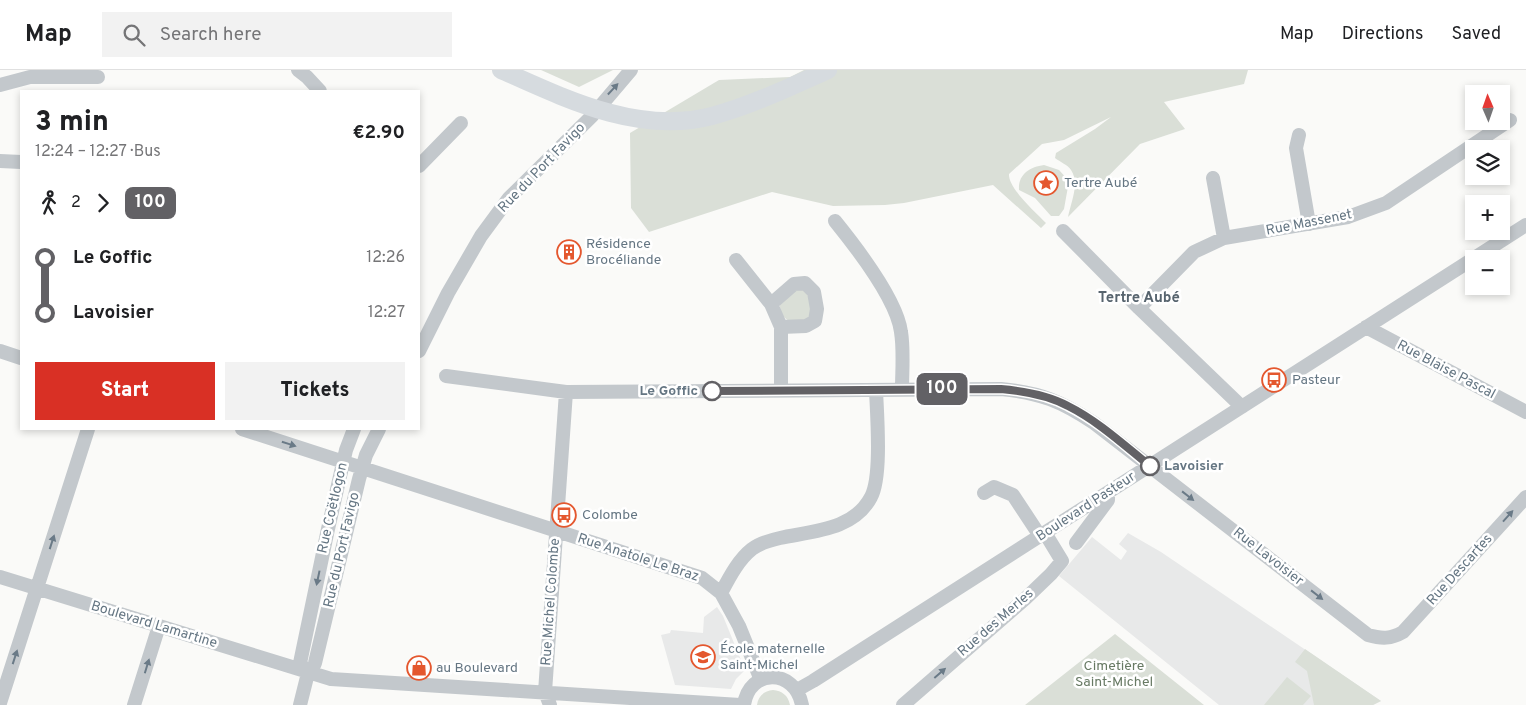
<!DOCTYPE html>
<meta charset="utf-8">
<style>
:root{--surface:#fff;--page:#f2f2f2;--text:#202124;--muted:#757577;--line:#e0e0e0;--accent:#d93025}
body{margin:0;font-family:Overpass,sans-serif;background:var(--page);color:var(--text);height:100vh;display:flex;flex-direction:column;font-size:19px;white-space:nowrap}
*{box-sizing:border-box;margin:0}
p{font-size:16px;color:var(--muted)}
.icon{flex:none;width:28px;height:28px;fill:none;stroke:currentColor;stroke-width:2;stroke-linecap:round;stroke-linejoin:round}
.map{position:relative;flex:1;overflow:hidden}
.side{position:absolute;left:20px;top:20px;width:400px;height:340px;display:flex;flex-direction:column;background:var(--surface);border-radius:0px;box-shadow:0 2px 8px #0003}
.side>*{flex:none}
.badge{padding:0 10px;border-radius:8px;font-size:18px;line-height:32px}
.needle{width:32px;rotate:358deg}
.tools{position:absolute;left:1465px;top:15px;display:grid;gap:10px}
.tools a{display:grid;place-items:center;width:45px;height:45px;border-radius:0px;background:var(--surface);box-shadow:0 2px 8px #0003;font-size:25px}
.map>.badge{position:absolute;translate:-50% -50%;box-shadow:0 0 0 2px #fff}
.legs{display:flex;align-items:center;gap:8px;height:55px;padding:0 15px;font-size:16px}
.legs p{margin-inline-start:auto}
.overview{display:flex;align-items:center;justify-content:space-between;height:85px;padding:0 15px}
h1{font-size:28px;font-weight:800;line-height:38px}
.button{display:flex;gap:10px;margin-top:auto;padding:10px 15px}
.button a{flex:1;height:58px;border-radius:0px;background:var(--accent);color:#fff;font-size:20px;font-weight:800;line-height:58px;text-align:center}
.button a+a{background:var(--page);color:var(--text)}
ul{padding:0 15px;list-style:none}
li{display:flex;align-items:center;gap:18px;height:55px;font-size:19px}
li i{display:grid;place-items:center;width:8px;height:100%;margin:0 6px;background:currentColor}
li i::after{content:'';width:12px;height:12px;margin:-6px;border:4px solid;border-radius:50%;background:var(--surface)}
li p{margin-inline-start:auto}
li:first-child i{background:linear-gradient(#0000 50%,currentColor 0)}
li:last-child i{background:linear-gradient(currentColor 50%,#0000 0)}
header{display:flex;align-items:center;gap:30px;box-sizing:border-box;height:70px;padding:0 25px;background:var(--surface);border-bottom:1px solid var(--line)}
header strong{font-size:24px}
nav{display:flex;gap:28px;margin-inline-start:auto;font-size:18px}
.search{width:350px;height:45px;background:var(--page);display:flex;align-items:center;gap:12px;box-sizing:border-box;padding:0 18px;border-radius:0px;color:var(--muted);font-size:19px}
.map>svg:first-child{display:block}
.built{fill:#e8e9e9}
.green{fill:#dadfd7}
.lines{fill:none;stroke-linecap:round;stroke-linejoin:round}
.minor{stroke:#c3c8cc;stroke-width:14}
.major{stroke:#d6dbdf;stroke-width:18}
.oneway{fill:#6a7a87}
.line-1-casing{stroke:#fff;stroke-width:11}
.line-1{stroke:#626165;stroke-width:8}
.stop-1-dot{fill:#fff;stroke:#626165;stroke-width:2.5}
.labels{text-anchor:middle;dominant-baseline:central;stroke-width:5;stroke-linejoin:round;paint-order:stroke}
.street-label{font-size:14px;fill:#657683;stroke:#fff}
.poi-label{font-size:14px;fill:#657683;stroke:#fff;text-anchor:start}
.stop-label{font-size:14px;font-weight:bold;fill:#657683;stroke:#fff;text-anchor:end}
.park-label{font-size:14px;fill:#687a64;stroke:#fff}
.neighbourhood-label{font-size:15px;font-weight:bold;fill:#57646e;stroke:#fff}
</style>
<header>
<strong>Map</strong>
<div class="search"><svg class="icon" aria-label="search" viewBox="0 0 24 24"><circle cx="10" cy="10" r="6"/><path d="M15 15l6 6"/></svg>Search here</div>
<nav><a>Map</a><a>Directions</a><a>Saved</a></nav>
</header>
<div class="map">
<svg width="1526" height="635" viewBox="0 0 1526 635">
<rect width="100%" height="100%" fill="#fafaf8"/>
<!-- built -->
<path class="built" d="M1128,463L1161,482L1381,631L1373,635H1219L1059,506L1092,467L1121,490L1127,481L1119,474Z
M717,537L723,546L745,600L736,609L731,619L675,615L661,565L670,563L671,560L703,563L704,547Z"/>
<!-- green -->
<path class="green" d="M541,0H613L579,17Z
M804,0H1248L1244,14L1164,32L1185,59L1140,74L1068,147C1071,132 1080,113 1071,100C1068,95 1060,92 1055,88L1056,83L1095,59L1111,47L1064,70L1042,74L1009,104C1008,118 1036,143 1046,153L1041,158L993,115L904,133L885,135L833,136L772,122L649,162L631,138L630,63L719,10L790,7Z
M1044,95L1059,100L1069,111L1064,139L1059,146H1051L1035,128L1019,120C1018,104 1030,97 1044,95Z
M796,218H804L811,227L810,246C796,259 778,251 780,232Z
M1115,564L1204,635H1025Z
M1305,579L1381,631L1373,635H1314L1307,601L1295,592Z
M1287,607L1311,626L1303,635H1264Z
M773,620C782,621 788,625 790,635H757C758,626 764,621 773,620Z"/>
<g class="lines">
<!-- minor -->
<path class="minor" d="M298,0L307,7L320,21
M0,15L30,7H98
M1299,65L1296,78L1309,154
M0,91L21,92
M419,96L461,53
M1213,108L1224,168
M835,151C856,177 897,230 901,262C904,280 902,301 902,320
M1063,161L1139,238L1242,337
M736,190L771,234L781,257V320
M771,234L794,214L805,213L814,222L817,239L815,251L806,256L781,257
M1139,238L1194,182L1224,168L1348,147L1386,133L1510,50
M1366,257L1526,342
M0,281L21,288
M419,281L448,223L481,166L509,128L592,46L631,0
M446,306L566,322L1001,319C1041,323 1061,331 1094,353L1368,565C1382,569 1391,569 1403,562L1526,427
M242,359L702,508L721,523L739,556L761,610
M984,423L994,417L1013,425L1040,466
M1076,473L1108,430V423
M0,507L331,609L740,635
M721,523C729,508 738,490 752,479C760,473 771,470 780,468C813,461 854,460 871,427C882,407 877,345 876,320
M308,603L300,593L328,459L346,380L354,359
M797,620L813,611L1526,155
M0,633L88,359
M134,635L159,556
M300,635L308,603L313,598L315,593L359,409L366,385L379,359
M550,635L545,622L566,322
M744,635C749,598 795,598 802,635
M903,635L1026,528L1051,504L1062,491L1045,463"/>
<!-- major -->
<path class="major" d="M501,0C566,29 639,65 712,46C752,35 790,17 828,0"/>
</g>
<!-- one-way arrows -->
<defs><path id="oneway-solid" d="M-6-.8H1V-3.2L6.5 0L1 3.2V.8H-6Z" transform="scale(1.25)"/></defs>
<g class="oneway">
<use href="#oneway-solid" transform="translate(613 19) rotate(-47)"/>
<use href="#oneway-solid" transform="translate(289 374) rotate(18)"/>
<use href="#oneway-solid" transform="translate(1188 426) rotate(38)"/>
<use href="#oneway-solid" transform="translate(1508 446) rotate(-48)"/>
<use href="#oneway-solid" transform="translate(52 472) rotate(-72)"/>
<use href="#oneway-solid" transform="translate(318 508) rotate(102)"/>
<use href="#oneway-solid" transform="translate(1317 525) rotate(38)"/>
<use href="#oneway-solid" transform="translate(15 587) rotate(-72)"/>
<use href="#oneway-solid" transform="translate(147 596) rotate(-73)"/>
<use href="#oneway-solid" transform="translate(940 603) rotate(-41)"/>
</g>
<g class="lines">
<!-- line-1 casing -->
<g class="line-1-casing">
<path id="line-1" d="M712,321L1001,319C1024,321 1048,325 1068,336C1098,351 1124,375 1150,396"/>
</g>
<!-- line-1 -->
<use href="#line-1" class="line-1"/>
</g>
<!-- icons -->
<defs>
<g id="sight-ring" transform="scale(1.25)"><circle r="9.5" fill="#fff" stroke="#e4572e" stroke-width="1.5"/><path d="M0-6L1.8-2.2L6-1.7L2.9 1.2L3.7 5.4L0 3.3L-3.7 5.4L-2.9 1.2L-6-1.7L-1.8-2.2Z" fill="#e4572e"/></g>
<g id="building-ring" transform="scale(1.25)"><circle r="9.5" fill="#fff" stroke="#e4572e" stroke-width="1.5"/><path d="M-4-6H4V6H1V3H-1V6H-4ZM-2.5-4.3h1.7v1.8h-1.7ZM.8-4.3h1.7v1.8H.8ZM-2.5-1h1.7V.8h-1.7ZM.8-1h1.7V.8H.8Z" fill="#e4572e"/></g>
<g id="bus-ring" transform="scale(1.25)"><circle r="9.5" fill="#fff" stroke="#e4572e" stroke-width="1.5"/><path d="M-5-6H5V4H4V6H2V4H-2V6H-4V4H-5ZM-3.5-4V0h7V-4ZM-3.5 1.2v1.5H-2V1.2ZM2 1.2v1.5H3.5V1.2Z" fill="#e4572e"/></g>
<g id="school-ring" transform="scale(1.25)"><circle r="9.5" fill="#fff" stroke="#e4572e" stroke-width="1.5"/><path d="M0-5L7-2L0 1L-7-2ZM-4 1L0 2.5L4 1V4Q0 6-4 4Z" fill="#e4572e"/></g>
<g id="shop-ring" transform="scale(1.25)"><circle r="9.5" fill="#fff" stroke="#e4572e" stroke-width="1.5"/><path d="M-5-2.5h2.3a2.7 3.5 0 0 1 5.4 0H5L5.5 6h-11ZM-1.5-2.5h3a1.5 2.3 0 0 0-3 0Z" fill="#e4572e"/></g>
</defs>
<g fill-rule="evenodd">
<use href="#sight-ring" x="1046" y="113"/>
<use href="#building-ring" x="569" y="182"/>
<use href="#bus-ring" x="1274" y="310"/>
<use href="#bus-ring" x="564" y="445"/>
<use href="#school-ring" x="703" y="587"/>
<use href="#shop-ring" x="419" y="598"/>
</g>
<!-- markers -->
<g class="stop-1-dot">
<circle cx="712" cy="321" r="9"/>
<circle cx="1150" cy="396" r="9"/>
</g>
<g class="labels">
<!-- street labels -->
<g class="street-label">
<text transform="translate(542 98) rotate(-46)">Rue du Port Favigo</text>
<text transform="translate(1309 153) rotate(-11)">Rue Massenet</text>
<text transform="translate(1446 300) rotate(28)">Rue Blaise Pascal</text>
<text transform="translate(1086 437) rotate(-33)">Boulevard Pasteur</text>
<text transform="translate(333 438) rotate(-77)">Rue Coëtlogon</text>
<text transform="translate(342 480) rotate(-77)">Rue du Port Favigo</text>
<text transform="translate(1268 487) rotate(38)">Rue Lavoisier</text>
<text transform="translate(638 488) rotate(18)">Rue Anatole Le Braz</text>
<text transform="translate(1460 500) rotate(-48)">Rue Descartes</text>
<text transform="translate(551 532) rotate(-86)">Rue Michel Colombe</text>
<text transform="translate(996 553) rotate(-41)">Rue des Merles</text>
<text transform="translate(154 555) rotate(17)">Boulevard Lamartine</text>
</g>
<!-- poi labels -->
<g class="poi-label">
<text x="1064" y="113">Tertre Aubé</text>
<text x="586" y="174">Résidence<tspan x="586" dy="16">Brocéliande</tspan></text>
<text x="1292" y="310">Pasteur</text>
<text x="582" y="445">Colombe</text>
<text x="720" y="579">École maternelle<tspan x="720" dy="16">Saint-Michel</tspan></text>
<text x="436" y="598">au Boulevard</text>
</g>
<!-- stop labels -->
<g class="stop-label">
<text x="698" y="321">Le Goffic</text>
<text x="1164" y="396" text-anchor="start">Lavoisier</text>
</g>
<!-- park labels -->
<g class="park-label">
<text x="1114" y="596">Cimetière<tspan x="1114" dy="16">Saint-Michel</tspan></text>
</g>
<!-- neighbourhood labels -->
<g class="neighbourhood-label">
<text x="1139" y="228">Tertre Aubé</text>
</g>
</g>
</svg>
<div class="tools">
<a><svg class="needle" viewBox="-14 -14 28 28"><path d="M0-13l5 13h-10z" fill="#e53935"/><path d="M0 13l5-13h-10z" fill="#757577"/></svg></a>
<a><svg class="icon" aria-label="layers" viewBox="0 0 24 24"><path d="M12 4l9 5-9 5-9-5zM3 14l9 5 9-5"/></svg></a>
<a>+</a>
<a>−</a>
</div>
<b class="badge" style="left:942px;top:319px;background:#626165;color:#fff">100</b>
<section class="side">
<div class="overview"><div><h1>3 min</h1><p>12:24 – 12:27 · Bus</p></div><b>€2.90</b></div>
<div class="legs"><svg class="icon" aria-label="walk" viewBox="0 0 24 24"><circle cx="13" cy="4" r="2"/><path d="M13 8l-2 6 4 7M11 14l-3 7M7 12l3-4h3l4 4"/></svg>2<svg class="icon" aria-label="forward" viewBox="0 0 24 24"><path d="M9 5l7 7-7 7"/></svg><b class="badge" style="background:#626165;color:#fff">100</b></div>
<ul>
<li><i style="color:#626165"></i><b>Le Goffic</b><p>12:26</p></li>
<li><i style="color:#626165"></i><b>Lavoisier</b><p>12:27</p></li>
</ul>
<div class="button"><a>Start</a><a>Tickets</a></div>
</section>
</div>
